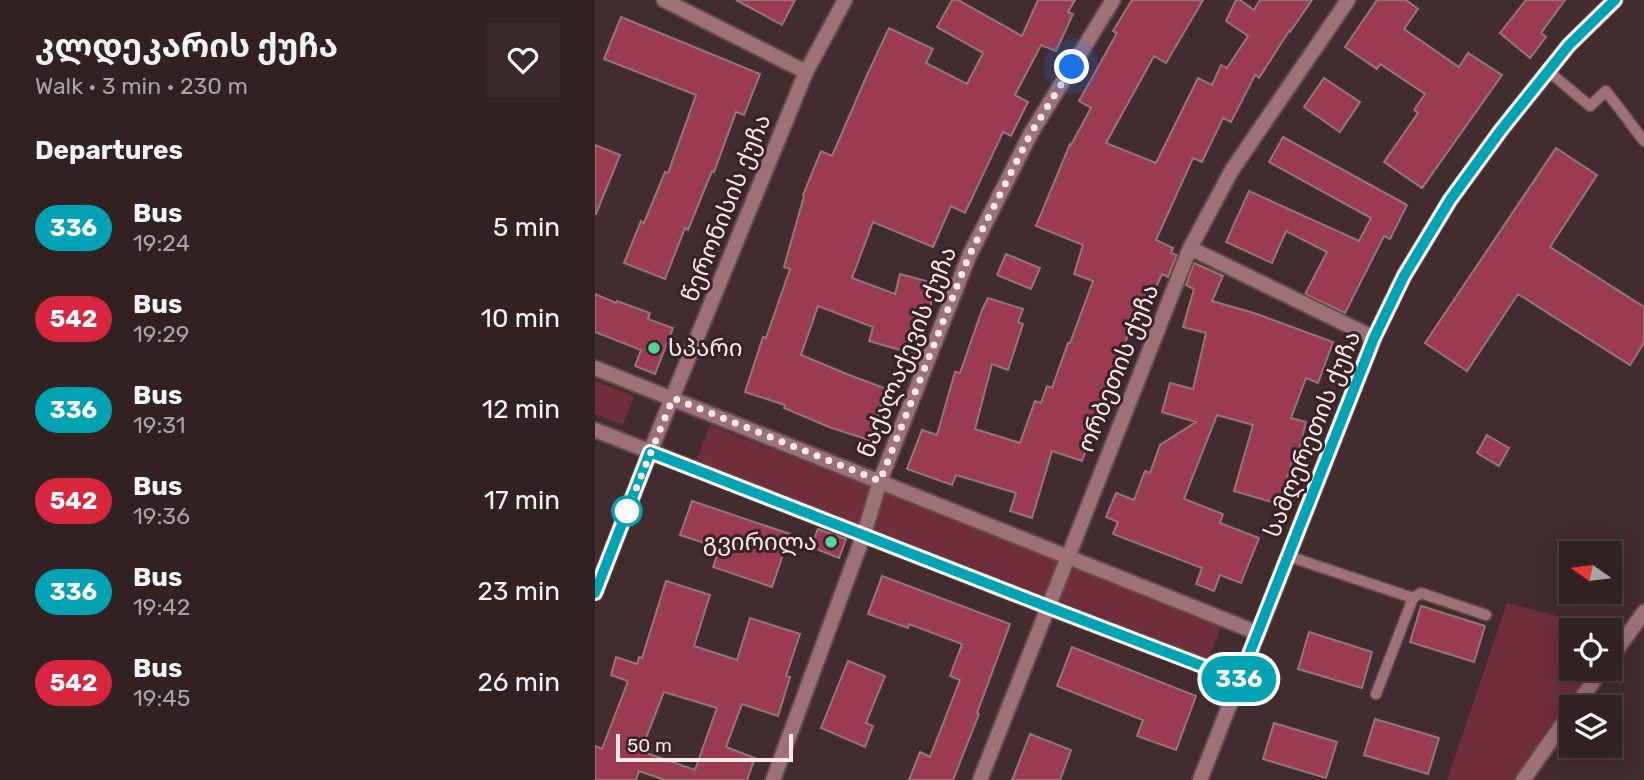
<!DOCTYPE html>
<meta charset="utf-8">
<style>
:root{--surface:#322123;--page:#3a292b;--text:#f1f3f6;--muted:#a8a3a6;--line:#4d3e41}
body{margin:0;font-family:Rubik,"Noto Sans Georgian",sans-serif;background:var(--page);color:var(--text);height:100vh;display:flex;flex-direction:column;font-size:26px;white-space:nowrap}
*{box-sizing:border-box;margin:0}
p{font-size:23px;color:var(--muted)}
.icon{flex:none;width:38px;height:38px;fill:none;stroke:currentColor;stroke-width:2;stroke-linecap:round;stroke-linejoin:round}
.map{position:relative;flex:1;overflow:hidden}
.drawer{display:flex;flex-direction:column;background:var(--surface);width:595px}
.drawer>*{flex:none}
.badge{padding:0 14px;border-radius:23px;font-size:24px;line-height:46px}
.needle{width:46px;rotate:284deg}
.tools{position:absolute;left:964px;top:541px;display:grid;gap:14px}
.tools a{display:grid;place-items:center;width:63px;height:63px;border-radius:0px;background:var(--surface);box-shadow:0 4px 18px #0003,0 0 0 2px var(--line);font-size:35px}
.scale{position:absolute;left:21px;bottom:18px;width:177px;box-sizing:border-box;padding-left:7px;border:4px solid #f9e9eb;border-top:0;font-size:19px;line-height:24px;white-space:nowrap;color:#f9e9eb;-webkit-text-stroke:5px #382226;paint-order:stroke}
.you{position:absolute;width:35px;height:35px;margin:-18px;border:5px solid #fff;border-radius:50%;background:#1a73e8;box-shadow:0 0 0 10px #1a73e833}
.map>.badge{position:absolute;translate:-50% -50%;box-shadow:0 0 0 4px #fff}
h2{padding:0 35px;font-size:26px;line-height:63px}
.round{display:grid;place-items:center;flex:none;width:74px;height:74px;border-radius:0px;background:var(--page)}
.head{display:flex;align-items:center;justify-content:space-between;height:119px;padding:0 35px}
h1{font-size:33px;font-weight:700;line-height:52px}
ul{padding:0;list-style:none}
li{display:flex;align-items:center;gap:21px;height:91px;padding:0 35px}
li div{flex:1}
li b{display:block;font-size:26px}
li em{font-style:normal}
li .badge{min-width:77px;font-weight:700;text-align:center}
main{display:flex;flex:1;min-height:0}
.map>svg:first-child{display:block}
.green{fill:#702d3c}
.building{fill:#9b3b51;stroke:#93777b;stroke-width:2;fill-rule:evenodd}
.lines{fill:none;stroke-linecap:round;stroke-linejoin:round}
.service-casing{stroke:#604a4d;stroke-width:13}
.minor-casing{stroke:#604a4d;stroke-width:18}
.tertiary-casing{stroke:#604a4d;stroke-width:18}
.service{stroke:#9e7177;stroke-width:10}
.minor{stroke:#9e7177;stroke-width:14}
.tertiary{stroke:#9e7177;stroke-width:14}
.line-casing{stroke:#fff;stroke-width:16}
.line{stroke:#00a3b4;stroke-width:10}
.walk{stroke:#f9e9eb;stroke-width:7;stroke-dasharray:0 12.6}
.poi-dot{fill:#54d396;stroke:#382226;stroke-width:2.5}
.stop-dot{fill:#fff;stroke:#00a3b4;stroke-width:3.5}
.labels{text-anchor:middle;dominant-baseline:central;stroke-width:6;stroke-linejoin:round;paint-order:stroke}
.street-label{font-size:24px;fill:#f9e9eb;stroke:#382226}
.poi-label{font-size:24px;fill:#f9e9eb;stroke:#382226;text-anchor:start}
</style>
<main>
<section class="drawer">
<div class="head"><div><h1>კლდეკარის ქუჩა</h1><p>Walk · 3 min · 230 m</p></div><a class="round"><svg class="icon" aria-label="heart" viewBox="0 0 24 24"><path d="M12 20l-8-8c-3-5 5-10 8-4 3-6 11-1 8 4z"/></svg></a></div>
<h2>Departures</h2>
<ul>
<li><span class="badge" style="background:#00a3b4;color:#fff">336</span><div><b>Bus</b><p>19:24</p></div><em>5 min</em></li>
<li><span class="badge" style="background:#d7263d;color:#fff">542</span><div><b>Bus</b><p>19:29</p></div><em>10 min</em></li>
<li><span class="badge" style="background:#00a3b4;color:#fff">336</span><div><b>Bus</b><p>19:31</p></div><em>12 min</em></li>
<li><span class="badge" style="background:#d7263d;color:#fff">542</span><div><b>Bus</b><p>19:36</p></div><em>17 min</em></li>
<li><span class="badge" style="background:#00a3b4;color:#fff">336</span><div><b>Bus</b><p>19:42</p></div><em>23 min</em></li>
<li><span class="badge" style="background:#d7263d;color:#fff">542</span><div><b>Bus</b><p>19:45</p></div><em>26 min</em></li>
</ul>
</section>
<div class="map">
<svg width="1049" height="780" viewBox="0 0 1049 780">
<rect width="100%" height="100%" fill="#432c2f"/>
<!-- green -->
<path class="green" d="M0,381L39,396L28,425L0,414Z
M115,425L627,623L614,659L101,461Z
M912,603L1023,632L1015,643V630H976V668L997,669L918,780H852Z"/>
<!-- building -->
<path class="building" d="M141,0H200L187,25Z
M357,0H363L427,36L443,0H480L473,12L478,14L461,51L446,45L420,95L433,102L416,136L408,132L370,213L356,206L338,247L278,222L257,278L300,294L305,274L342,284L332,317H330L319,354L274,341L278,327L223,306L206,355L254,375L292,389L274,440L234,427L189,408L190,405L150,392L168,337L171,338L195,269L189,267L209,196L208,195L226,151L237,156L272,75L294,28L338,49L331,63L372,84L388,53L342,27Z
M537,0H608L571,63L559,56L511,143L561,163L603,78L617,85L626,65L632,68L653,36L631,21L641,0H645L659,10L665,0H717L695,32L694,31L664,78L660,75L636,122L628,118L607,162L598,158L561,240L578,248L576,253L582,255L573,277L567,274L555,301L547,298L526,354L525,353L487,461L457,451L437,518L415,511L421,493L361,475L357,485L312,469L327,430L342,435L360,372L365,373L387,310L393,298L428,309L423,322L428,324L413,370L397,364L380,429L425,443L440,401L446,403L452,386L457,388L473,343H475L498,281L479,274L488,245L441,226L475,144L476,145L496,108L484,101L522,33L518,31Z
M782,0H811L823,9L809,29L864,67L873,53L907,75L827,188L789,162L823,113L819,110L830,94L785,64L782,69L750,47Z
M931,0H970L946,33L951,37L935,58L905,33Z
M26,17L165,74L149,115L141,112L119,172L117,171L93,230L90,228L70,279L29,263L46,221L49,223L70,172L73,173L101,95L9,59Z
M729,78L765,102L745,132L709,107Z
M688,137L812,205L795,239L789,236L750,313L710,294L732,252L691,231L677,263L631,242L654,191L764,241L776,218L674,162Z
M0,145L25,155L1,214H0Z
M961,148L1002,175L955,247L1049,307V343L1035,365L923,294L872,371L830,343Z
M411,254L445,268L436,289L402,275Z
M599,263L628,276L617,301L659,313L738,342L723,383L711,378L696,418L711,422L701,462L697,461L684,504L639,491L658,425L622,415L589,499L628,514L625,523L664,538L646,583L625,575L619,591L601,584L607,568L518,534L523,522L511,517L521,493L539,500L550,471L555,473L565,445L601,422L567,412L575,383L598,389L611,333L588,327L599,289L591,285Z
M0,294L21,303L22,301L55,313L53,319L78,328L60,374L40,366L46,350L0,332Z
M892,435L914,448L904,466L882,453Z
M97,501L195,534L177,587L118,567L125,548L85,535Z
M223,529L251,539L244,558L216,547Z
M287,576L415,624L382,713L384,714L358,780H314L325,752L335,757L365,680L355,676L367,644L314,624L313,628L273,614Z
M71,581L115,595L99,646L142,660L155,618L205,634L191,676L195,677L183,716L147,704L131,747L160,758L152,780H70L44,771L41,780H0V746L7,749L33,681L16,675L21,657L42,664L44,657L47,658ZM69,692L122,708L100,770L46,751Z
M826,606L890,626L879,662L815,642Z
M714,632L777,652L767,688L703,669Z
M477,647L601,696L581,750L542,736L548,720L462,686Z
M253,661L290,676L271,723L278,726L270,747L226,728Z
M780,719L844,738L833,774L769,755Z
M679,723L742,742L731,778L668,759Z
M435,734L476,750L465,780H417Z"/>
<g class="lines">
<!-- service casing -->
<g class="service-casing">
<path id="service" d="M953,71L995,106L1011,91L1049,141
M693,556L818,598L781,694
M818,598L826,593L891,615"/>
</g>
<!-- minor casing -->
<g class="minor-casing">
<path id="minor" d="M69,0L211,72
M595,248L779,338
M0,368L663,633
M0,430L453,607L644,679
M1015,659L1049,612
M980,707L1008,668
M178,780L269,534L285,481L374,256L436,133L518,0
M385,780L595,248L637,170L753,0
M605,780L779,338L809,276L855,200L906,130L974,45L1020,0
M928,780L976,712"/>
</g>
<!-- tertiary casing -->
<g class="tertiary-casing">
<path id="tertiary" d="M0,593L55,452L211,72L250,0"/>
</g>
<!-- service -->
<use href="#service" class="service"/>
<!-- minor -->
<use href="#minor" class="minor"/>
<!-- tertiary -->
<use href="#tertiary" class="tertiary"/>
</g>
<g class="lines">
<!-- line casing -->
<g class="line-casing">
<path id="line" d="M0,593L55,452L453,607L644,680L779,338L809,276L855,200L906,130L974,45L1020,0"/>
</g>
<!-- line -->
<use href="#line" class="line"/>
<!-- walk -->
<path class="walk" d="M32,511L78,398L285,481L374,256L436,133L477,67"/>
</g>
<!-- markers -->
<g class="poi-dot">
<circle cx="59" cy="348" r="7"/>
<circle cx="236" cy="542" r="7"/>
</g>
<circle class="stop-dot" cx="32" cy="511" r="14"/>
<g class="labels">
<!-- street labels -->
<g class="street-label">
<text transform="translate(131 208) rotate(-68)">წერონისის ქუჩა</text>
<text transform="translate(312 352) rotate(-68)">ნაქალაქევის ქუჩა</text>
<text transform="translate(523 368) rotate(-68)">ორბეთის ქუჩა</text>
<text transform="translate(717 434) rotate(-68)">სამღერეთის ქუჩა</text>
</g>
<!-- poi labels -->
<g class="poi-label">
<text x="73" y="348">სპარი</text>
<text x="222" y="542" text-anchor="end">გვირილა</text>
</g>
</g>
</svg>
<div class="tools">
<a><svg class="needle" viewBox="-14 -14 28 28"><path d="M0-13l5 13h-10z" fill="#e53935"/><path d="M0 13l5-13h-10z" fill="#a8a3a6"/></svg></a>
<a><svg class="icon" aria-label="locate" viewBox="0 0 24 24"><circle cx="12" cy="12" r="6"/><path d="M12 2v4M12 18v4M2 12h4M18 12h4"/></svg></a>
<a><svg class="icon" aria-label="layers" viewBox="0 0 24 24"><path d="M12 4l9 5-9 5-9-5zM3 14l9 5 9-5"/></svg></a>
</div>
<div class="scale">50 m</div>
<div class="you" style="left:477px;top:67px"></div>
<b class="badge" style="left:644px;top:679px;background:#00a3b4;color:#fff">336</b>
</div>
</main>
